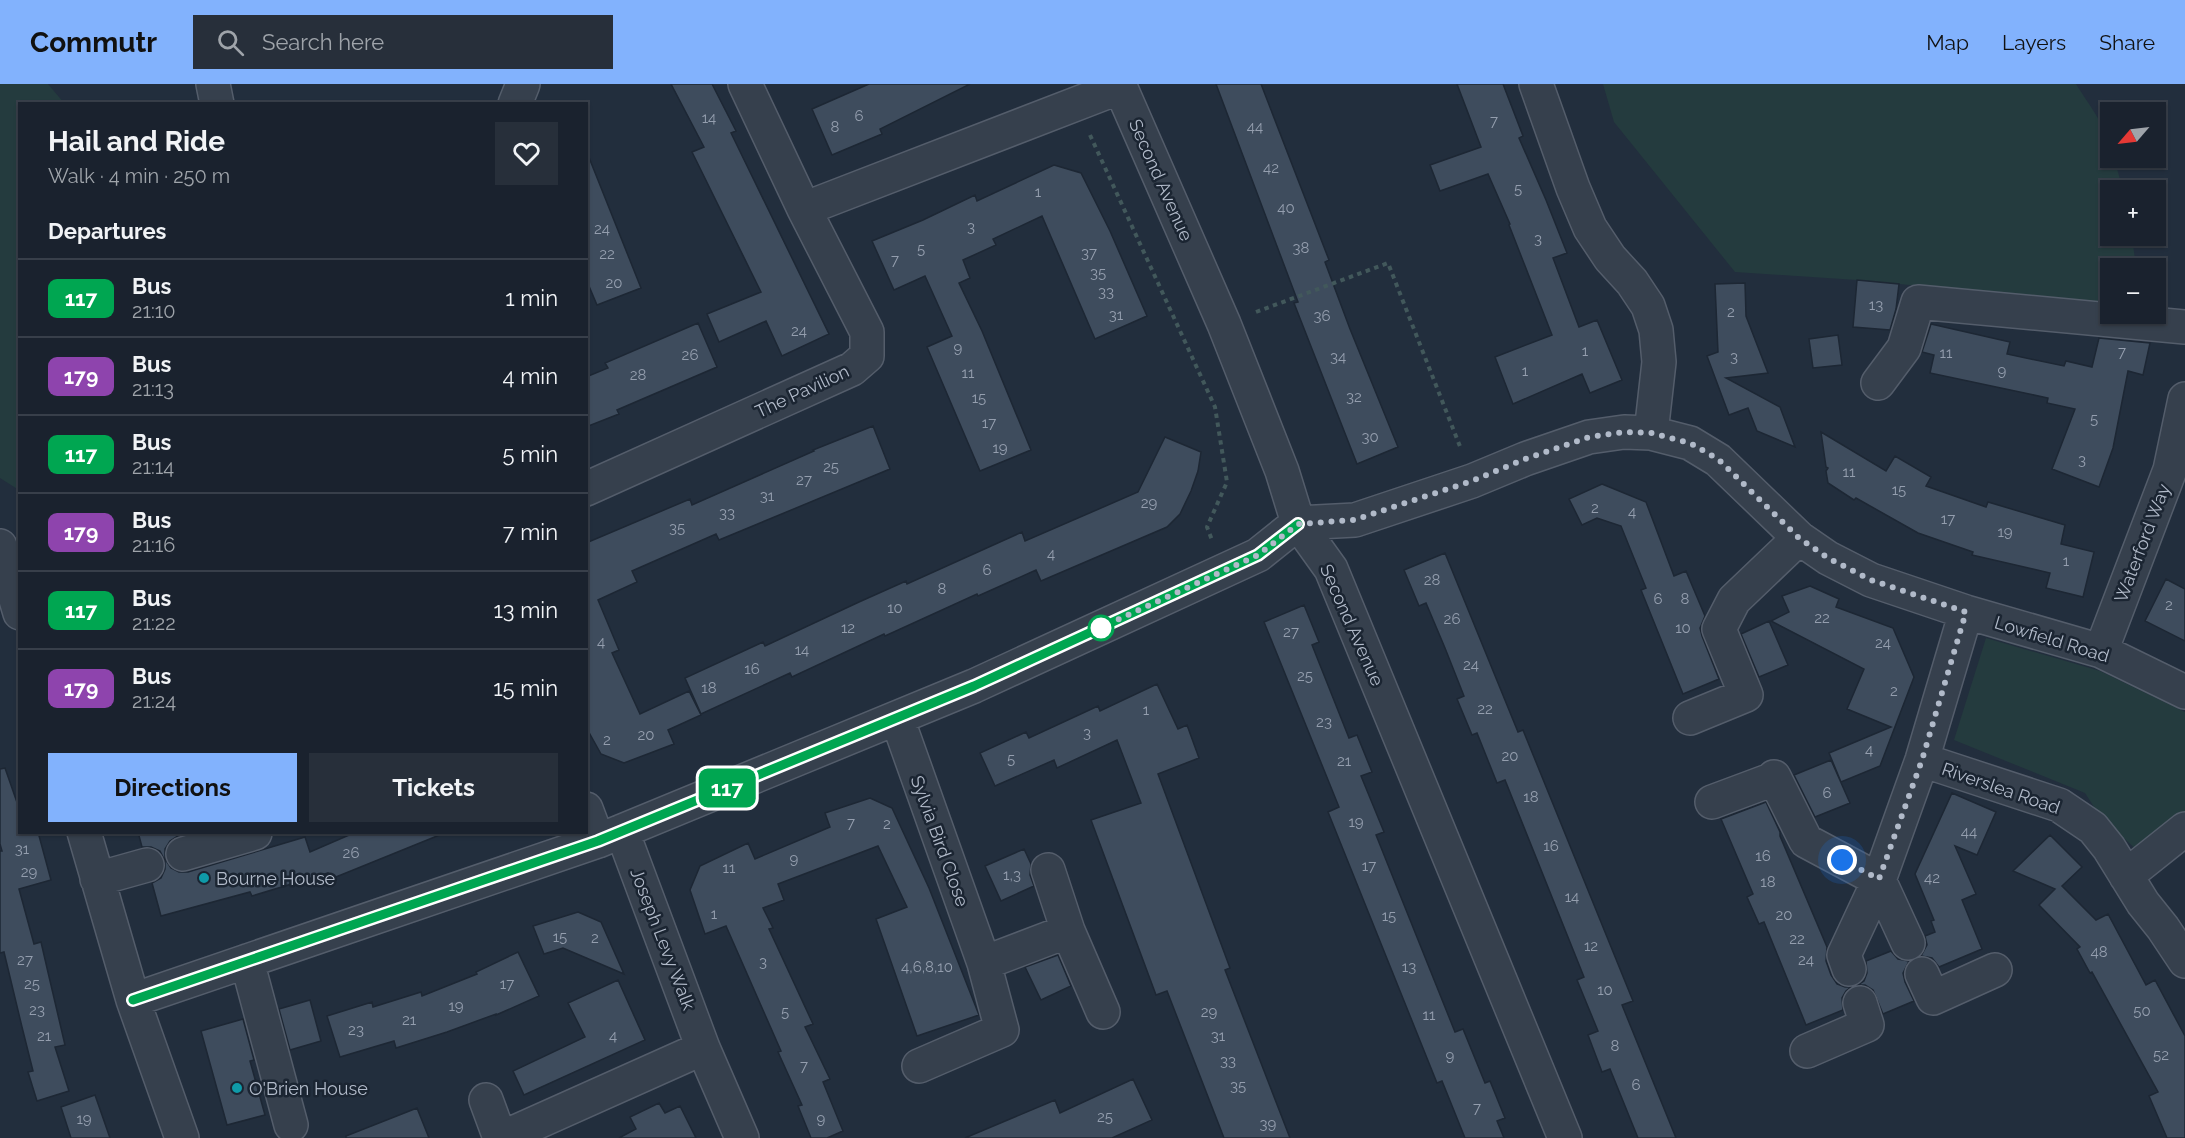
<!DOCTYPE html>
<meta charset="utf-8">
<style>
:root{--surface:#1a222e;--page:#272f3a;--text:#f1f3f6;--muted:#9fa4aa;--line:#383f4a;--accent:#82b2fd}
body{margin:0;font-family:Raleway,sans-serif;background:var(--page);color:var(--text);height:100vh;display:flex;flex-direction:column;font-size:22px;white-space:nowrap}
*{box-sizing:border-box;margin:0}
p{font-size:20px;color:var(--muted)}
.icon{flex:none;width:33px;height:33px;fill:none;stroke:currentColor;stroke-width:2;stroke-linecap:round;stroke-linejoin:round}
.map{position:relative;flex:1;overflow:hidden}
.panel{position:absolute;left:18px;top:18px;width:570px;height:732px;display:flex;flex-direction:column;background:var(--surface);border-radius:0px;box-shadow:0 2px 4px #0004,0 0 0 2px var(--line)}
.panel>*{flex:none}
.badge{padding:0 12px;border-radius:9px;font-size:21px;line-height:39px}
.needle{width:39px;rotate:242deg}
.fabs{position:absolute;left:2100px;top:18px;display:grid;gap:12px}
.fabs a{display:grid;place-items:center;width:66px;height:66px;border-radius:0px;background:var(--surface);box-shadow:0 2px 4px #0004,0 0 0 2px var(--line);font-size:30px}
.you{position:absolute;width:30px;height:30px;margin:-15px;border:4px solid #fff;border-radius:50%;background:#1a73e8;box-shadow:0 0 0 9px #1a73e833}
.map>.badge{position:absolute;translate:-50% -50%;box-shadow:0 0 0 3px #fff}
h2{padding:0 30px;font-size:22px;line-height:54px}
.round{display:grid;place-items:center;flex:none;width:63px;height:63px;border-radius:0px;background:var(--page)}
.summary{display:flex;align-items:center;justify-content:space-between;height:102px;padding:0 30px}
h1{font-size:28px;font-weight:700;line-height:45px}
.button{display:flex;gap:12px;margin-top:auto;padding:12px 30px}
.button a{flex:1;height:69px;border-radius:0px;background:var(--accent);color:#111;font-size:24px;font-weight:700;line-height:69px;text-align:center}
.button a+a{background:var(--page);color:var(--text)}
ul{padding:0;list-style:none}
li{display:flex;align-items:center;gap:18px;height:78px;padding:0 30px;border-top:2px solid var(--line)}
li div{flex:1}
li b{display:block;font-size:22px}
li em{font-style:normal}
li .badge{min-width:66px;font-weight:700;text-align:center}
header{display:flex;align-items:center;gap:36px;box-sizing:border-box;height:84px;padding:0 30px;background:var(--accent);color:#111}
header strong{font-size:28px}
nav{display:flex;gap:33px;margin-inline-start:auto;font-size:21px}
.search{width:420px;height:54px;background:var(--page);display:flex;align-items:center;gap:15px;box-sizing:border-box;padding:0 21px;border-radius:0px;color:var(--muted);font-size:22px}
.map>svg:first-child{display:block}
.green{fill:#243b3e}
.building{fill:#3e4c5d;stroke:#1d2734;stroke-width:1.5}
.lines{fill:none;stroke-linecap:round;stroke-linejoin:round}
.minor-casing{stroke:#545d6b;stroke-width:36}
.path{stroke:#42585b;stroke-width:4;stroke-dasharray:4.5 4.5;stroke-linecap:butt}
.minor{stroke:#36404d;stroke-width:33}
.line-casing{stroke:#fff;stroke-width:14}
.line{stroke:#00a651;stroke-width:9}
.walk{stroke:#b1bac9;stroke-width:6;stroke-dasharray:0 10.8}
.stop-dot{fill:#fff;stroke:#00a651;stroke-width:3}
.culture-dot{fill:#0f9aa8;stroke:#1b2532;stroke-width:2}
.labels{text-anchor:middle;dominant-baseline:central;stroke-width:5;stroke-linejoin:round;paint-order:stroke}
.number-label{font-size:15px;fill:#949eae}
.street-label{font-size:18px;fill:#b1bac9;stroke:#1b2532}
.poi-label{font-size:18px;fill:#b1bac9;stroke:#1b2532;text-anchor:start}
</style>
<header>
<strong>Commutr</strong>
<div class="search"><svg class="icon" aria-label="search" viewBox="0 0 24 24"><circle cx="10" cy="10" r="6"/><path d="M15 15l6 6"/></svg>Search here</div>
<nav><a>Map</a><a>Layers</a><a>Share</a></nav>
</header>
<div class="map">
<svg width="2185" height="1054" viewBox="0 0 2185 1054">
<rect width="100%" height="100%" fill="#222e3d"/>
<!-- green -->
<path class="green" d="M0,0H48L64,19L20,20L19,406L0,394Z
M1603,0H2076C2090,23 2110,45 2110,74H2114L2123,106H2110V152H2132L2136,184H2110V220L1857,196L1735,188L1614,38Z
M1986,554L2100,587L2185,628V735L2140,769L2100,732L2085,709L1954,656Z"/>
<!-- building -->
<path class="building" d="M671,0H712L736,47L731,49L829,250L782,272L766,237L719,258L707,230L761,208L692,68L704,63Z
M869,0H970L880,45L882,50L832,71L812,25Z
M1216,0H1261L1329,176L1325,178L1350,245L1398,363L1357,380L1294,219L1298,218Z
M1457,0H1503L1523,52L1519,54L1546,116L1567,169L1553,174L1579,243L1597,236L1622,296L1590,309L1582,290L1513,320L1495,273L1552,251L1509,141L1510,140L1488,90L1440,107L1430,81L1481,63Z
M586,71H588L641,204L597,221L586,195Z
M1054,81L1081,89L1110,147L1147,232L1095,255L1042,132L993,155L996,161L963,176L970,194L959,199L982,247L1031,366L980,387L927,263L952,252L925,192L894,206L872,157L923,136L975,111L977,117Z
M1857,196L1899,200L1896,225L1890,246L1853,243Z
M1745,199L1746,232L1768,289L1726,294L1780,323L1795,363L1757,347L1748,324L1729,331L1707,272L1718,268L1715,200Z
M698,239L717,283L617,326L619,330L586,343V293L608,284L605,279Z
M1931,240L2010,258L2007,270L2064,282L2066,277L2092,283L2099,254L2150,259L2143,291L2128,287L2113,364L2099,403L2052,385L2075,325L2047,319L2048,314L1930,289L1934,271L1922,268Z
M1838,251L1842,281L1813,284L1809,255Z
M873,342L890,385L719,456L716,450L632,487L637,498L598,516L619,566L612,569L640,630L689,607L701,631L668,646L674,660L624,679L601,670L586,643V459L690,415L692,421L814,367L813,366Z
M1821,348L1886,387L1895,372L1931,393L1926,402L1986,423L1988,418L2065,441L2061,460L2094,468L2083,513L2046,504L2050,489L1972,471L1973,468L1918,449L1856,414L1854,416L1828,399L1826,387L1828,384L1826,383Z
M1165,353L1201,368L1198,387L1191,407L1180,430L1167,443L1041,497L1036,486L978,512L977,510L885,552L884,550L792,593L790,589L701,630L685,594L763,558L765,562L859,518L906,497L907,500L1022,448L1025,457L1138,408Z
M1602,400L1646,418L1674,492L1686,487L1694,506L1705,532L1700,544L1702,552L1719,595L1683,610L1641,506L1646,504L1621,442L1597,434L1582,441L1569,415Z
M1445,469L1518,648L1523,646L1633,917L1622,921L1676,1054H1638L1610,985L1602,988L1588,951L1598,947L1577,896L1584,893L1505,696L1497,699L1477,649L1472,651L1457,615L1464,612L1445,564L1426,519L1419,522L1404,486Z
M2166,495L2185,505V557L2145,537Z
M1810,502L1839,515L1836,523L1893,544L1914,593L1880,682L1841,698L1829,669L1891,643L1847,625L1864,585L1771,537L1789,528L1782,512Z
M1304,521L1319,558L1312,561L1349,654L1357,651L1372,688L1361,692L1384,748L1376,751L1455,948L1463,945L1485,999L1490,997L1505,1034L1497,1037L1504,1054H1465L1442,997L1437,999L1328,728L1339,723L1264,538Z
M1769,537L1788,581L1759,593L1741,550Z
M1157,600L1178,645L1187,641L1199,674L1158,690L1230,884L1225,886L1290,1054H1224L1167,907L1156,911L1091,736L1141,719L1117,656L1057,684L1054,676L995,702L980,669L1026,648L1029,654L1098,622L1100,627Z
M1831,676L1850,719L1815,733L1794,691Z
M5,684L20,727V748H38L51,796L19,805L34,860L41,858L47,884L65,961L55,963L69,1007L37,1017L28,988L33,987L22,943L4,868L0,869V767H2L0,760V685Z
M1952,709L1996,728L1977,771L1955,762L1976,810L1962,816L1982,865L1939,883L1932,874L1921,872L1927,861L1925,852L1935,848L1931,837L1934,836L1915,790Z
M870,714L892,724L929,804L979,931L917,952L876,835L907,823L878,762L778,800L784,816L763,824L773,844L769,845L813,940L805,943L830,995L823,998L843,1047L827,1054H811L798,1022L802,1021L778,968L781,967L726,842L705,850L690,806L700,782L748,759L755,775L830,743L825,729Z
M1766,718L1780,748V752L1827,863L1826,877L1831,891L1837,900L1845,903H1851L1846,907L1842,914L1843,926L1806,941L1764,838L1759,840L1747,813L1753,810L1721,735Z
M138,748H177L178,752L170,757L165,765V775L171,784L179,788H188L305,753L310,768L356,748L442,750L331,795L328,789L252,812L250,808L161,832L152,799L161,794L165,785V777L160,767L151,763H142Z
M2050,751L2082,783L2062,802L2096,836L2108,830L2146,901L2155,896L2185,952V1054H2167L2149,1012L2158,1008L2092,888L2090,889L2077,865L2080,863L2039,821L2055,805L2013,787Z
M1024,765L1031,780L1030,791L1034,802L1001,817L985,782Z
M578,828L601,838L624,890L563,864L544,870L533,842Z
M1891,867L1898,875L1909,877L1903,889L1905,898L1914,917L1883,930L1873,906L1865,901H1858L1864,897L1867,889L1866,877Z
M518,868L539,912L496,931V930L447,948L396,964L394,957L340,973L327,932L372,918L373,923L421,908L422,912L477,890L476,888Z
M1058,871L1071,902L1041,916L1025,883Z
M618,896L645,956L524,1011L513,987L585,953L568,919Z
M310,916L321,957L290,966L279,925Z
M243,935L254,976L250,977L265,1031L227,1041L201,947Z
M1133,995L1152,1036L1112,1054H965L1055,1016L1060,1029Z
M95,1011L110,1054H71L61,1023Z
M659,1019L665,1029L680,1022L696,1054H619L636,1045L630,1033Z
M417,1024L429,1054H346V1052Z"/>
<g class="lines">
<!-- minor casing -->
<g class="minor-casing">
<path id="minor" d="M213,0L217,20
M745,0L804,125
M1119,0L1224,240L1282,387L1298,439L1331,485L1565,1054
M1536,0L1573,104L1590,144L1610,174L1632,198L1648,222L1656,246L1659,278L1651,349
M515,20L523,0
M1878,299L1904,264L1918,218L2185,243
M586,405L852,285L867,272V248L804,125L1120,3
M1298,439L1355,436L1472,397L1525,375L1589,353L1624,348L1651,349L1690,359L1718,376L1799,454L1828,474L1871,496L1966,528L2101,567L2185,608
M0,462L20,529
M2101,567L2170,386L2185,315
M897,634L984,879
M1690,634L1746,611L1719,545L1734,516L1799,454
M1922,676L2059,721L2093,744L2109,764L2143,819L2163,844L2185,877
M1712,718L1771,696L1774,693L1806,757L1879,796L1908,859
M586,725L598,757
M622,747L703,964L742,1054
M84,748L133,916L182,1054
M183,770L255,749
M1048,786L1068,847
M2126,792L2185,745
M97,795L147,781
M247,877L291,1041
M1849,885L1844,871L1879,796L1922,676L1966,528
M1922,890L1933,914L1995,886
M133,916L598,757L974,602L1258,471L1298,439
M1807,967L1867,941L1860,919
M919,982L1002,946L984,879L1068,847L1103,928
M486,1016L500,1054
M502,1054L703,964"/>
</g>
<!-- path -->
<path class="path" d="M1090,51L1215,323L1227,398L1207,443L1212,456
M1256,228L1388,179L1461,365"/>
<!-- minor -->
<use href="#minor" class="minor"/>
</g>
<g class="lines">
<!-- line casing -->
<g class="line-casing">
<path id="line" d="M133,916L598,757L974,602L1258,471L1298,440"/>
</g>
<!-- line -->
<use href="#line" class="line"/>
<!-- walk -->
<path class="walk" d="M1101,544H1100L1258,471L1298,440L1354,436L1472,397L1525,375L1589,353L1624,348L1651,349L1690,359L1718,375L1799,454L1828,474L1871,496L1966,528L1922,676L1879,795L1842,776"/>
</g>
<!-- markers -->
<circle class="stop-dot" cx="1101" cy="544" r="12"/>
<g class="culture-dot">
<circle cx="204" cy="794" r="6"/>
<circle cx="237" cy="1004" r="6"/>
</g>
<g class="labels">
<!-- number labels -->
<g class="number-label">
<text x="859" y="32">6</text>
<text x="709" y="34">14</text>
<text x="1494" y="37">7</text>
<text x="835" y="43">8</text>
<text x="1255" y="43">44</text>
<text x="1271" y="84">42</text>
<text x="1518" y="105">5</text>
<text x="1038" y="108">1</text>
<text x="1286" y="124">40</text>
<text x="971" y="143">3</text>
<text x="602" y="145">24</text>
<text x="1538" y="155">3</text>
<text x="1301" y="164">38</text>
<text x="921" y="165">5</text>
<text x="1089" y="169">37</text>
<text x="607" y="170">22</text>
<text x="895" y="176">7</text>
<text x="1098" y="189">35</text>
<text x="614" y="199">20</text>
<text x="1106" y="208">33</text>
<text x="1876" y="221">13</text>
<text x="1731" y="228">2</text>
<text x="1116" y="231">31</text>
<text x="1322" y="232">36</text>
<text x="799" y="247">24</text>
<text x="958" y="264">9</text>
<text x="1585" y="267">1</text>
<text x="2122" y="268">7</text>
<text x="1946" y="269">11</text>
<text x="690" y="271">26</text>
<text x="1338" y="273">34</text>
<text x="1734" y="273">3</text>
<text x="1525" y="287">1</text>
<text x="2002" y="287">9</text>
<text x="968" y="289">11</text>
<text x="638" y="291">28</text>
<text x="1354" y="313">32</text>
<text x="979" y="314">15</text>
<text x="2094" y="335">5</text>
<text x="989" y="339">17</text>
<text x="1370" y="353">30</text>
<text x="1000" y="364">19</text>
<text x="2082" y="376">3</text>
<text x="831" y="383">25</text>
<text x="1849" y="388">11</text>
<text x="804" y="396">27</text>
<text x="1899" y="406">15</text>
<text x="767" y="412">31</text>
<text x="1149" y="419">29</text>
<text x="1595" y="424">2</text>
<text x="1632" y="428">4</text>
<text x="727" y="429">33</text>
<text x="1948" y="435">17</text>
<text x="677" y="444">35</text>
<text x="2005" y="448">19</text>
<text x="1051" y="470">4</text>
<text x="2066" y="477">1</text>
<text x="987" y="486">6</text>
<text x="1432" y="496">28</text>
<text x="942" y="505">8</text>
<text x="1658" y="515">6</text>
<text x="1685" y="515">8</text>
<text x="2169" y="521">2</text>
<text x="895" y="524">10</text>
<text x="1822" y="534">22</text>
<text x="1452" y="535">26</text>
<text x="848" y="544">12</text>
<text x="1683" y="544">10</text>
<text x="1291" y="548">27</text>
<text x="601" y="558">4</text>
<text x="1883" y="559">24</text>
<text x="802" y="566">14</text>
<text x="1471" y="581">24</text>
<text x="752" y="585">16</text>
<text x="1305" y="592">25</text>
<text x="709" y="604">18</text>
<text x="1894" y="607">2</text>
<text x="1485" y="625">22</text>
<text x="1146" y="626">1</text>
<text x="1324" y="638">23</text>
<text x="1087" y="649">3</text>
<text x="646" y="651">20</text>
<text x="607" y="656">2</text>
<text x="1869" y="666">4</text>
<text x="1510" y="672">20</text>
<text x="1011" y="675">5</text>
<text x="1344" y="677">21</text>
<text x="1827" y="709">6</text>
<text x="1531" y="713">18</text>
<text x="1356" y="738">19</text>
<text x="851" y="739">7</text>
<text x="887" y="740">2</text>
<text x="1969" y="748">44</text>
<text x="1551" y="762">16</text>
<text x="22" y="765">31</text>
<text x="351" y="769">26</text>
<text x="1763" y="772">16</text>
<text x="794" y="775">9</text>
<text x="1369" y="782">17</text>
<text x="729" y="784">11</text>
<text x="29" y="788">29</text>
<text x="1012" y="791">1,3</text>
<text x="1932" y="794">42</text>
<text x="1768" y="798">18</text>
<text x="1572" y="813">14</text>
<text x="714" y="830">1</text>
<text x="1784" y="831">20</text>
<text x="1389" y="832">15</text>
<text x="560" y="853">15</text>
<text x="595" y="854">2</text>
<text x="1797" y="855">22</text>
<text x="1591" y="862">12</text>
<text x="2099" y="868">48</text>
<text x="25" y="876">27</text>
<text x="1806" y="876">24</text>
<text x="763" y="878">3</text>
<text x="927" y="883">4,6,8,10</text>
<text x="1409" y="883">13</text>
<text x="32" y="900">25</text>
<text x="507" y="900">17</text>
<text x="1605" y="906">10</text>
<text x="456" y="922">19</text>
<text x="37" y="926">23</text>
<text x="2142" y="927">50</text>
<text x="785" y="928">5</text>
<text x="1209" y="928">29</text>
<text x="1429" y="931">11</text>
<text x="409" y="936">21</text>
<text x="356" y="946">23</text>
<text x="44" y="952">21</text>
<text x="613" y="952">4</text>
<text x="1218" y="952">31</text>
<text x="1615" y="962">8</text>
<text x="2161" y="971">52</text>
<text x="1450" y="972">9</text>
<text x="1228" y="977">33</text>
<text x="804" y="982">7</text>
<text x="1636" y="1001">6</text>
<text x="1238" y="1002">35</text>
<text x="1477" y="1024">7</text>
<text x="1105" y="1033">25</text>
<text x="84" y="1035">19</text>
<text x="821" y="1035">9</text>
<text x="1268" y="1040">39</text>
</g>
<!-- street labels -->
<g class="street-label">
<text transform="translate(1161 96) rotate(66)">Second Avenue</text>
<text transform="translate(802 307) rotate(-25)">The Pavilion</text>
<text transform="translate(2142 459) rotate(-69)">Waterford Way</text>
<text transform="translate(1352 541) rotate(66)">Second Avenue</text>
<text transform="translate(2052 555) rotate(17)">Lowfield Road</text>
<text transform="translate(2001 704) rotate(19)">Riverslea Road</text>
<text transform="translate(940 757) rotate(70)">Sylvia Bird Close</text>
<text transform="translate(663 855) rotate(69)">Joseph Levy Walk</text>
</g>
<!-- poi labels -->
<g class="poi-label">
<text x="216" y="794">Bourne House</text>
<text x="249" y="1004">O'Brien House</text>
</g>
</g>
</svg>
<div class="fabs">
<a><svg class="needle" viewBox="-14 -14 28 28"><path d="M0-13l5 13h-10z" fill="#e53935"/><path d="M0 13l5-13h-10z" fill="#9fa4aa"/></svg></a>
<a>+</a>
<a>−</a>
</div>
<div class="you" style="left:1842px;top:776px"></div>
<b class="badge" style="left:727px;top:704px;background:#00a651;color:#fff">117</b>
<section class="panel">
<div class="summary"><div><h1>Hail and Ride</h1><p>Walk · 4 min · 250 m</p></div><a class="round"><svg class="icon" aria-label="heart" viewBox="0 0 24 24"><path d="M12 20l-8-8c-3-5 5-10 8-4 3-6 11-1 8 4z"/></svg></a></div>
<h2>Departures</h2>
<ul>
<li><span class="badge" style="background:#00a651;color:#fff">117</span><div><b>Bus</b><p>21:10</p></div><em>1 min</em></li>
<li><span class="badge" style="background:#8e44ad;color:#fff">179</span><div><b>Bus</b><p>21:13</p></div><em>4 min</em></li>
<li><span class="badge" style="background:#00a651;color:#fff">117</span><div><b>Bus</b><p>21:14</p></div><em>5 min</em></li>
<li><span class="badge" style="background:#8e44ad;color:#fff">179</span><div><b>Bus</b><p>21:16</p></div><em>7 min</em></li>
<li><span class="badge" style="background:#00a651;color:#fff">117</span><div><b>Bus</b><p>21:22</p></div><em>13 min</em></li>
<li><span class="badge" style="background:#8e44ad;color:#fff">179</span><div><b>Bus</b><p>21:24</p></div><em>15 min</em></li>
</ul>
<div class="button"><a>Directions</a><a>Tickets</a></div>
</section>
</div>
